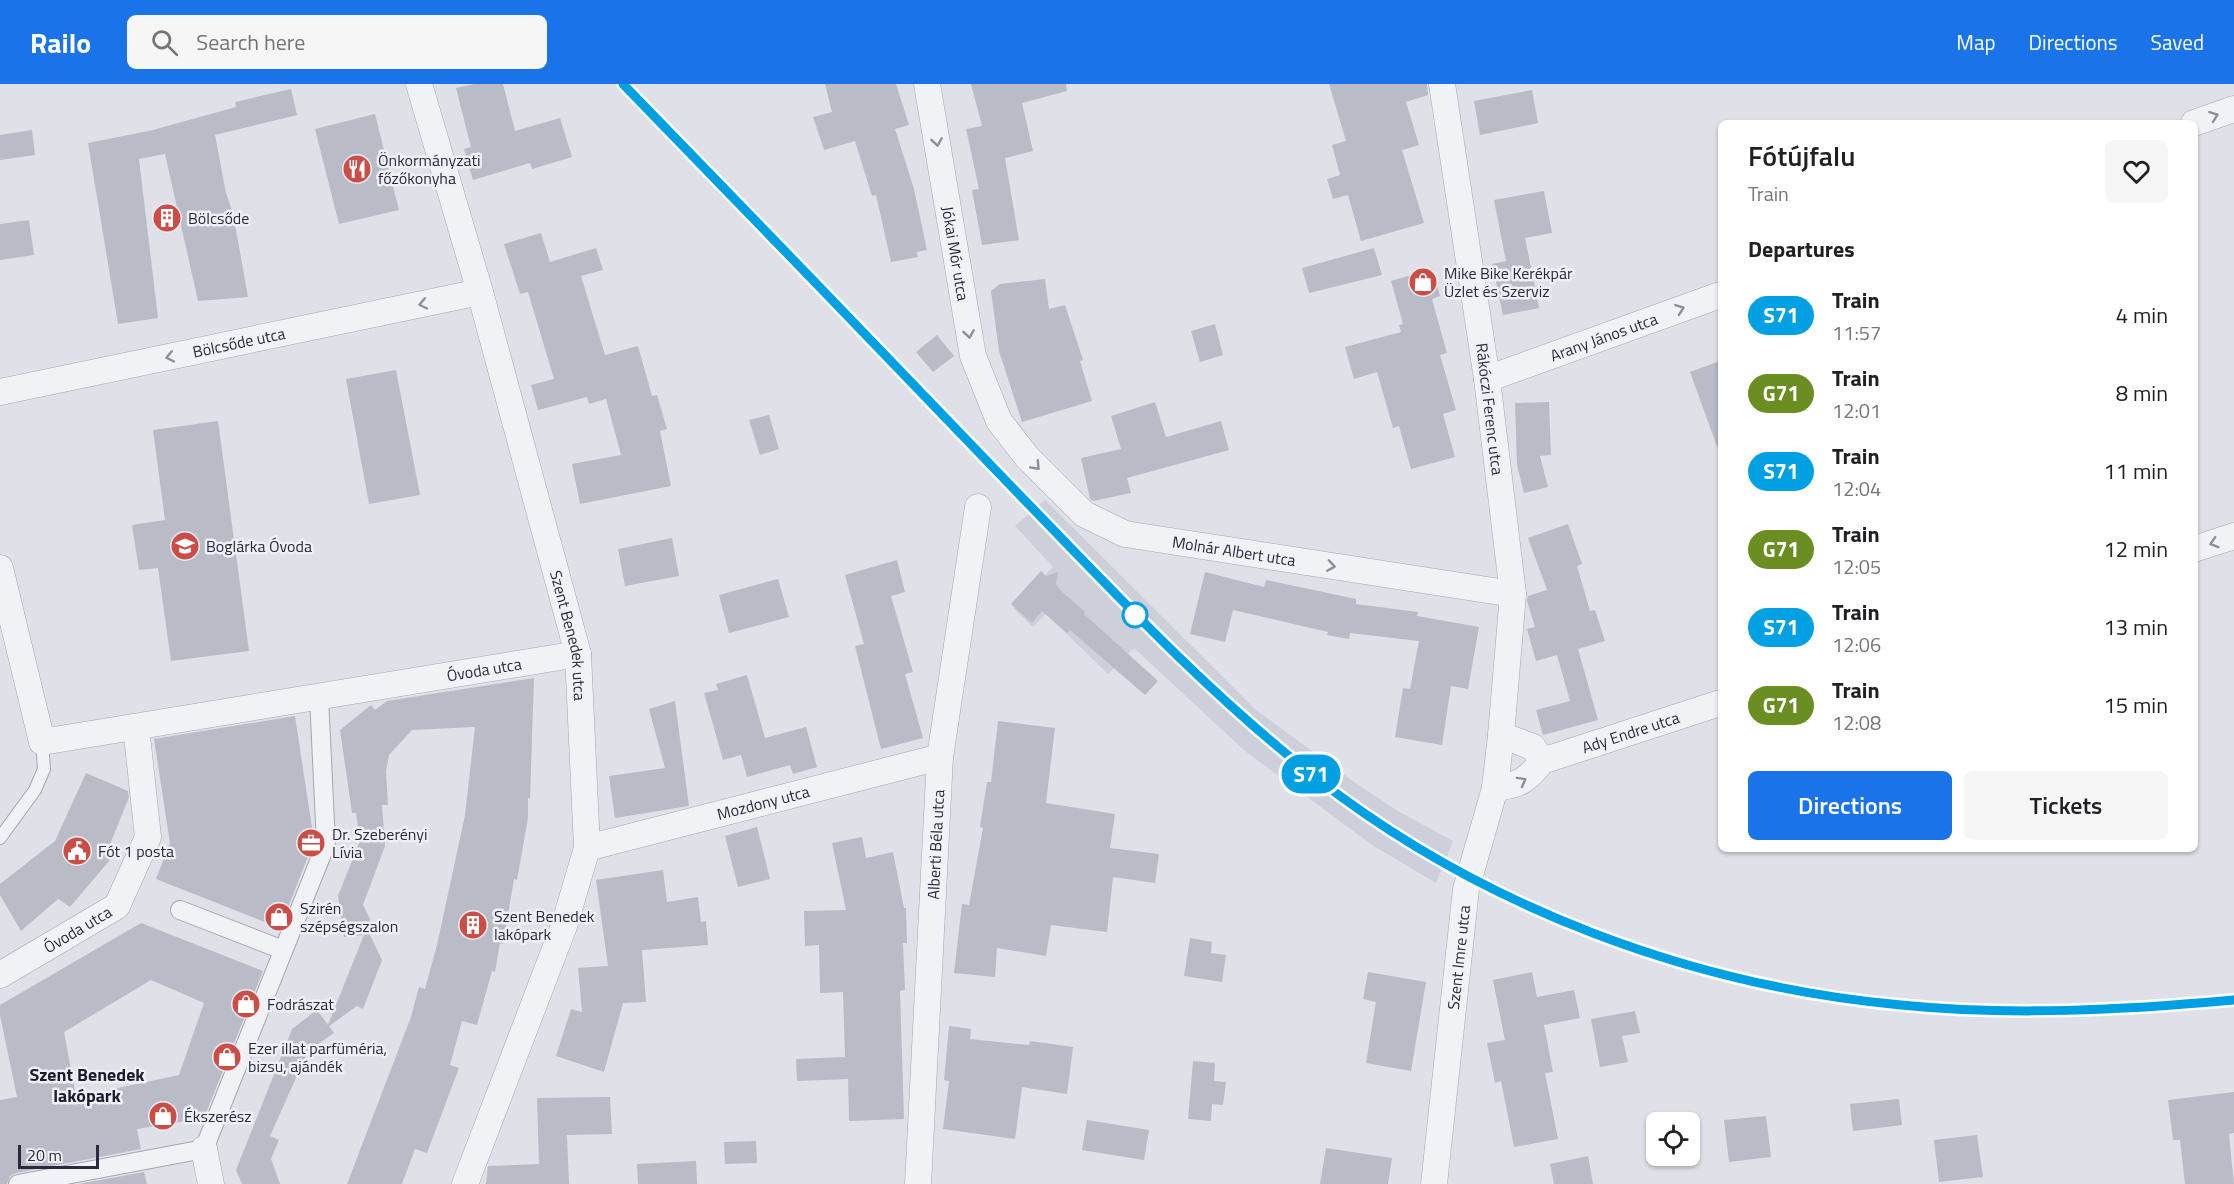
<!DOCTYPE html>
<meta charset="utf-8">
<style>
:root{--surface:#fff;--page:#f6f6f6;--text:#202124;--muted:#757577;--accent:#1a73e8}
body{margin:0;font-family:"Titillium Web",sans-serif;background:var(--page);color:var(--text);height:100vh;display:flex;flex-direction:column;font-size:22px;white-space:nowrap}
*{box-sizing:border-box;margin:0}
p{font-size:20px;color:var(--muted)}
.icon{flex:none;width:33px;height:33px;fill:none;stroke:currentColor;stroke-width:2;stroke-linecap:round;stroke-linejoin:round}
.map{position:relative;flex:1;overflow:hidden}
.details{position:absolute;left:1718px;top:36px;width:480px;height:732px;display:flex;flex-direction:column;background:var(--surface);border-radius:9px;box-shadow:0 2px 4px #0004}
.details>*{flex:none}
.badge{padding:0 12px;border-radius:20px;font-size:21px;line-height:39px}
.fabs{position:absolute;left:1646px;top:1028px;display:grid;gap:12px}
.fabs a{display:grid;place-items:center;width:54px;height:54px;border-radius:9px;background:var(--surface);box-shadow:0 2px 4px #0004;font-size:30px}
.scale{position:absolute;left:18px;bottom:15px;width:81px;box-sizing:border-box;padding-left:6px;border:3px solid #282b3e;border-top:0;font-size:16px;line-height:21px;white-space:nowrap;color:#282b3e;-webkit-text-stroke:4px #eef0f5;paint-order:stroke}
.map>.badge{position:absolute;translate:-50% -50%;box-shadow:0 0 0 3px #fff}
h2{padding:0 30px;font-size:22px;line-height:54px}
.round{display:grid;place-items:center;flex:none;width:63px;height:63px;border-radius:9px;background:var(--page)}
.head{display:flex;align-items:center;justify-content:space-between;height:102px;padding:0 30px}
h1{font-size:28px;font-weight:600;line-height:45px}
.cta{display:flex;gap:12px;margin-top:auto;padding:12px 30px}
.cta a{flex:1;height:69px;border-radius:9px;background:var(--accent);color:#fff;font-size:24px;font-weight:600;line-height:69px;text-align:center}
.cta a+a{background:var(--page);color:var(--text)}
ul{padding:0;list-style:none}
li{display:flex;align-items:center;gap:18px;height:78px;padding:0 30px}
li div{flex:1}
li b{display:block;font-size:22px}
li em{font-style:normal}
li .badge{min-width:66px;font-weight:700;text-align:center}
header{display:flex;align-items:center;gap:36px;box-sizing:border-box;height:84px;padding:0 30px;background:var(--accent);color:#fff}
header strong{font-size:28px}
nav{display:flex;gap:33px;margin-inline-start:auto;font-size:21px}
.search{width:420px;height:54px;background:var(--page);display:flex;align-items:center;gap:15px;box-sizing:border-box;padding:0 21px;border-radius:9px;color:var(--muted);font-size:22px}
.map>svg:first-child{display:block}
.built{fill:#cdcfda}
.building{fill:#b9bbc7;fill-rule:evenodd}
.lines{fill:none;stroke-linecap:round;stroke-linejoin:round}
.service-casing{stroke:#a4a6b2;stroke-width:14}
.pedestrian-casing{stroke:#a4a6b2;stroke-width:20}
.minor-casing{stroke:#a4a6b2;stroke-width:27}
.service{stroke:#f1f2f6;stroke-width:12}
.pedestrian{stroke:#f1f2f6;stroke-width:18}
.minor{stroke:#f1f2f6;stroke-width:26}
.rail-casing{stroke:#787d91;stroke-width:7}
.rail{stroke:#eef0f5;stroke-width:4.5;stroke-dasharray:14;stroke-linecap:butt}
.oneway{stroke:#8c8e9a}
.line-casing{stroke:#fff;stroke-width:14}
.line{stroke:#00a0e3;stroke-width:9}
.stop-dot{fill:#fff;stroke:#00a0e3;stroke-width:3}
.labels{text-anchor:middle;dominant-baseline:central;stroke-width:5;stroke-linejoin:round;paint-order:stroke}
.poi-label{font-size:16px;fill:#282b3e;stroke:#eef0f5;text-anchor:start}
.street-label{font-size:16px;fill:#282b3e;stroke:#eef0f5}
.neighbourhood-label{font-size:18px;font-weight:bold;fill:#1a1d2f;stroke:#eef0f5}
</style>
<header>
<strong>Railo</strong>
<div class="search"><svg class="icon" aria-label="search" viewBox="0 0 24 24"><circle cx="10" cy="10" r="6"/><path d="M15 15l6 6"/></svg>Search here</div>
<nav><a>Map</a><a>Directions</a><a>Saved</a></nav>
</header>
<div class="map">
<svg width="2234" height="1100" viewBox="0 0 2234 1100">
<rect width="100%" height="100%" fill="#dfe0e8"/>
<!-- built -->
<path class="built" d="M1045,416L1256,626L1354,698L1398,727L1453,757L1436,799L1372,761L1245,667L1134,564L1108,590L1046,530L1033,543L1013,524L1053,483L1015,442Z"/>
<!-- building -->
<path class="building" d="M474,0H503L515,47L560,34L572,73L532,85L530,79L473,96L464,65L471,63L456,4Z
M825,0H896L909,41L895,45L914,105L927,166L917,168L918,173L891,178L876,111L872,112L855,57L824,66L813,33L832,28Z
M971,0H1066L1067,7L1022,19L1033,67L1005,74L1019,156L982,161L972,106L979,105L966,45L982,42Z
M1329,0H1427L1428,11L1406,18L1419,61L1402,66L1424,139L1361,157L1348,111L1333,115L1327,95L1340,91L1332,61L1346,57Z
M291,5L297,31L215,51L226,109L233,129L248,213L198,217L165,70L139,75L158,234L118,240L88,59L153,46L236,23L235,18Z
M1532,6L1538,39L1480,51L1474,17Z
M375,30L399,126L339,140L315,45Z
M32,46L35,71L0,76V51Z
M1544,107L1552,149L1525,154L1539,224L1503,231L1492,180L1506,177L1494,116Z
M29,136L34,171L0,176V140Z
M541,149L550,178L596,164L603,186L581,192L605,271L638,262L652,312L657,311L667,345L660,347L671,402L580,420L572,380L621,371L606,315L589,320L587,313L538,326L531,301L554,295L528,208L520,210L504,160Z
M1374,164L1382,191L1309,209L1302,184Z
M1432,185L1440,212L1432,215L1447,269L1440,271L1456,326L1443,330L1455,373L1411,385L1399,342L1393,344L1377,288L1354,295L1345,263L1401,248L1399,241L1403,240L1391,197Z
M1045,195L1049,225L1065,221L1083,276L1080,277L1092,317L1022,338L999,267L991,207L1000,200Z
M1215,240L1223,271L1200,278L1191,247Z
M937,251L954,272L933,288L916,268Z
M1720,277V364L1718,365L1690,288Z
M396,286L420,411L369,420L346,295Z
M1155,318L1166,353L1221,337L1229,366L1127,394L1131,409L1093,417L1090,415L1081,374L1121,365L1111,332Z
M1549,318L1551,371L1540,372L1548,403L1524,409L1517,381L1515,319Z
M769,331L779,365L760,371L749,336Z
M218,337L249,567L171,577L158,484L139,486L132,441L165,436L153,346Z
M1568,440L1582,480L1577,482L1590,527L1595,526L1605,557L1578,565L1598,636L1543,651L1536,626L1570,617L1557,571L1536,577L1527,545L1535,543L1527,517L1528,512L1547,506L1528,454Z
M672,454L679,492L625,502L618,465Z
M897,476L905,508L891,512L913,588L905,590L923,654L881,665L855,562L864,560L845,491Z
M1041,487L1046,492L1058,488L1056,500L1060,506L1085,528L1084,530L1158,597L1145,611L1070,546L1067,549L1042,527L1032,539L1011,520Z
M1205,488L1264,503L1266,496L1356,515V520L1418,528L1417,532L1479,543L1468,605L1451,602L1442,661L1395,653L1403,604L1410,605L1419,557L1350,549L1349,555L1327,551L1328,548L1233,526L1225,558L1190,550Z
M778,495L789,533L729,549L719,511Z
M747,591L765,654L806,643L817,683L793,690L790,681L747,693L741,671L723,676L704,609L718,606L716,600Z
M534,594L530,714H528V734L517,796L514,795L503,860L500,859L495,888L492,887L477,941L462,937L450,981L459,984L427,1069L415,1065L402,1100H347L411,933L419,903L425,905L437,861L465,731L475,643L412,646L389,671L386,687L388,721H382L385,762L363,821L370,835L368,847L382,876L363,925L357,922L329,942L334,949L308,967L270,1052L279,1056L271,1075L280,1100H242L236,1086L292,945L317,926L328,941L364,851L344,853L338,812L360,757L356,729H352L340,646L371,621L375,626L387,617Z
M675,617L689,722L615,734L609,692L665,684L649,625Z
M295,632L314,757L280,844L156,795L170,759L154,655Z
M998,637L1055,644L1046,719L1115,730L1110,764L1159,770L1155,799L1113,793L1107,848L1051,841L1046,872L997,864L995,893L954,889L962,820L969,821L983,744L980,743L987,698H991Z
M86,689L128,707L129,713L109,763L115,770L70,823L58,815L21,847L0,811V800L55,757Z
M757,743L770,795L738,803L725,752Z
M862,753L866,774L893,768L904,824H906L907,859H903L905,906L900,907L904,1035L849,1037L848,995L797,997L796,975L845,973L843,908L820,909L819,861L805,862L804,827L846,826L832,759Z
M663,786L667,818L698,813L701,838L706,837L708,861L642,866L646,918L623,919L604,988L556,972L571,925L582,928L578,884L608,882L596,796Z
M141,839L263,887L204,1034L137,1045L141,1065L16,1089L10,1092L7,1100H0V1016L17,1013L0,931V921ZM151,896L204,919L179,991L76,1013L64,948Z
M1190,854L1212,858L1211,869L1226,871L1222,898L1184,892Z
M1368,888L1426,898L1411,987L1366,979L1376,918L1363,915Z
M1532,888L1537,913L1574,906L1580,934L1544,941L1553,988L1545,989L1558,1055L1514,1063L1501,997L1495,999L1487,959L1505,956L1493,896Z
M1635,927L1640,949L1622,952L1628,978L1600,983L1591,935Z
M949,942L971,945L970,955L1029,961L1030,957L1073,963L1067,1010L1022,1003L1015,1055L943,1045L949,997L944,996Z
M1193,977L1215,979L1214,997L1226,998L1223,1021L1212,1020L1211,1037L1188,1035Z
M2234,1008V1049L2229,1050L2234,1100H2185L2180,1056H2173L2168,1016Z
M610,1013L612,1050L567,1051L569,1100H486L488,1082L539,1080L537,1014Z
M1899,1015L1902,1041L1853,1047L1850,1020Z
M1766,1032L1771,1073L1729,1078L1724,1036Z
M1087,1036L1149,1046L1144,1076L1082,1066Z
M1977,1051L1983,1093L1939,1098L1934,1056Z
M756,1057L757,1079L725,1080L724,1058Z
M1326,1064L1392,1074L1388,1100H1320Z
M1588,1072L1593,1100H1554L1550,1080Z
M696,1077L697,1100H638L637,1080Z
M144,1088L147,1100H79Z"/>
<g class="lines">
<!-- service casing -->
<g class="service-casing">
<path id="service" d="M0,754L35,706L44,685L42,658"/>
</g>
<!-- pedestrian casing -->
<g class="pedestrian-casing">
<path id="pedestrian" d="M180,826L283,866
M18,1100L204,1065L326,760L319,613"/>
</g>
<!-- minor casing -->
<g class="minor-casing">
<g id="minor">
<path id="s1" d="M419,0L480,208L578,570L587,764L564,842L465,1100"/>
<path id="s2" d="M927,0L973,272L999,337L1027,373L1084,430L1125,450L1513,510"/>
<path d="M2194,39L2234,25"/>
<path id="s3" d="M1487,295L1720,211"/>
<path id="s4" d="M0,308L480,208"/>
<path d="M2194,465L2234,452"/>
<path id="s5" d="M0,484L42,658L578,570"/>
<path id="s6" d="M1501,651L1533,663L1542,677L1720,619"/>
<path d="M1495,704C1519,701 1527,697 1542,677"/>
<path id="s7" d="M587,764L940,673"/>
<path id="s8" d="M0,891L117,822L148,753L136,643"/>
<path d="M204,1065L211,1100"/>
<path id="s9" d="M918,1100L940,673L978,423"/>
<path id="s10" d="M1434,1100L1466,805L1495,704L1501,651L1513,510L1487,295L1442,0"/>
</g>
</g>
<!-- service -->
<use href="#service" class="service"/>
<!-- pedestrian -->
<use href="#pedestrian" class="pedestrian"/>
<!-- minor -->
<use href="#minor" class="minor"/>
<!-- rail casing -->
<g class="rail-casing">
<path id="rail" d="M623,0C754,133 882,268 1011,402C1109,503 1204,606 1315,693C1481,823 1693,902 1901,921C2012,931 2124,926 2234,916"/>
</g>
<!-- rail -->
<use href="#rail" class="rail"/>
</g>
<!-- one-way arrows -->
<defs><path id="oneway-chevron" d="M-2-3.5L2.5 0L-2 3.5" fill="none" stroke-width="1.6" stroke-linecap="round" stroke-linejoin="round" transform="scale(1.5)"/></defs>
<g class="oneway">
<use href="#oneway-chevron" transform="translate(2214 32) rotate(-20)"/>
<use href="#oneway-chevron" transform="translate(937 58) rotate(81)"/>
<use href="#oneway-chevron" transform="translate(423 220) rotate(168)"/>
<use href="#oneway-chevron" transform="translate(1680 225) rotate(-20)"/>
<use href="#oneway-chevron" transform="translate(969 250) rotate(81)"/>
<use href="#oneway-chevron" transform="translate(170 273) rotate(168)"/>
<use href="#oneway-chevron" transform="translate(1036 382) rotate(47)"/>
<use href="#oneway-chevron" transform="translate(2214 459) rotate(162)"/>
<use href="#oneway-chevron" transform="translate(1331 482) rotate(9)"/>
<use href="#oneway-chevron" transform="translate(1522 697) rotate(-29)"/>
</g>
<g class="lines">
<!-- line casing -->
<g class="line-casing">
<path id="line" d="M623,0C753,133 882,268 1011,402C1109,503 1204,606 1315,693C1481,823 1692,902 1901,921C2011,932 2124,926 2234,916"/>
</g>
<!-- line -->
<use href="#line" class="line"/>
</g>
<!-- icons -->
<defs>
<g id="restaurant-disc" transform="scale(1.5)"><circle r="9.5" fill="#cb4d45" stroke="#eef0f5"/><path d="M-5-6h1v4h1v-4h1v4h1v-4h1v5L-1.5 .5V6h-2V.5L-5-1ZM5-6V6H3V1.5H1.5Q1.5-4 5-6Z" fill="#fff"/></g>
<g id="building-disc" transform="scale(1.5)"><circle r="9.5" fill="#cb4d45" stroke="#eef0f5"/><path d="M-4-6H4V6H1V3H-1V6H-4ZM-2.5-4.3h1.7v1.8h-1.7ZM.8-4.3h1.7v1.8H.8ZM-2.5-1h1.7V.8h-1.7ZM.8-1h1.7V.8H.8Z" fill="#fff"/></g>
<g id="shop-disc" transform="scale(1.5)"><circle r="9.5" fill="#cb4d45" stroke="#eef0f5"/><path d="M-5-2.5h2.3a2.7 3.5 0 0 1 5.4 0H5L5.5 6h-11ZM-1.5-2.5h3a1.5 2.3 0 0 0-3 0Z" fill="#fff"/></g>
<g id="school-disc" transform="scale(1.5)"><circle r="9.5" fill="#cb4d45" stroke="#eef0f5"/><path d="M0-5L7-2L0 1L-7-2ZM-4 1L0 2.5L4 1V4Q0 6-4 4Z" fill="#fff"/></g>
<g id="office-disc" transform="scale(1.5)"><circle r="9.5" fill="#cb4d45" stroke="#eef0f5"/><path d="M-6-3h4V-5.5h4V-3h4V5H-6ZM-1-4.5V-3h2v-1.5ZM-6 0V1H6V0Z" fill="#fff"/></g>
<g id="civic-disc" transform="scale(1.5)"><circle r="9.5" fill="#cb4d45" stroke="#eef0f5"/><path d="M-.6-6.5H3V-4.5H.6V-3L4-1V1h2V6H-6V1h2V-1L-.6-3ZM-1.2 2.5V6h2.4V2.5Z" fill="#fff"/></g>
</defs>
<g fill-rule="evenodd">
<use href="#restaurant-disc" x="357" y="85"/>
<use href="#building-disc" x="167" y="134"/>
<use href="#shop-disc" x="1423" y="198"/>
<use href="#school-disc" x="185" y="462"/>
<use href="#office-disc" x="311" y="759"/>
<use href="#civic-disc" x="77" y="767"/>
<use href="#shop-disc" x="279" y="833"/>
<use href="#building-disc" x="473" y="841"/>
<use href="#shop-disc" x="246" y="920"/>
<use href="#shop-disc" x="227" y="973"/>
<use href="#shop-disc" x="163" y="1032"/>
</g>
<!-- markers -->
<circle class="stop-dot" cx="1135" cy="531" r="12"/>
<g class="labels">
<!-- poi labels -->
<g class="poi-label">
<text x="378" y="76">Önkormányzati<tspan x="378" dy="18">főzőkonyha</tspan></text>
<text x="188" y="134">Bölcsőde</text>
<text x="1444" y="189">Mike Bike Kerékpár<tspan x="1444" dy="18">Üzlet és Szerviz</tspan></text>
<text x="206" y="462">Boglárka Óvoda</text>
<text x="332" y="750">Dr. Szeberényi<tspan x="332" dy="18">Lívia</tspan></text>
<text x="98" y="767">Fót 1 posta</text>
<text x="300" y="824">Szirén<tspan x="300" dy="18">szépségszalon</tspan></text>
<text x="494" y="832">Szent Benedek<tspan x="494" dy="18">lakópark</tspan></text>
<text x="267" y="920">Fodrászat</text>
<text x="248" y="964">Ezer illat parfüméria,<tspan x="248" dy="18">bizsu, ajándék</tspan></text>
<text x="184" y="1032">Ékszerész</text>
</g>
<!-- street labels -->
<g class="street-label">
<text stroke="none"><textPath href="#s2" startOffset="172">Jókai Mór utca</textPath></text>
<text stroke="none"><textPath href="#s3" startOffset="124">Arany János utca</textPath></text>
<text stroke="none"><textPath href="#s4" startOffset="244">Bölcsőde utca</textPath></text>
<text transform="translate(1490 325) rotate(83)">Rákóczi Ferenc utca</text>
<text stroke="none"><textPath href="#s2" startOffset="628">Molnár Albert utca</textPath></text>
<text stroke="none"><textPath href="#s1" startOffset="572">Szent Benedek utca</textPath></text>
<text stroke="none"><textPath href="#s5" startOffset="627">Óvoda utca</textPath></text>
<text stroke="none"><textPath href="#s6" startOffset="144">Ady Endre utca</textPath></text>
<text stroke="none"><textPath href="#s7" startOffset="182">Mozdony utca</textPath></text>
<text stroke="none"><textPath href="#s9" startOffset="340">Alberti Béla utca</textPath></text>
<text stroke="none"><textPath href="#s8" startOffset="90">Óvoda utca</textPath></text>
<text stroke="none"><textPath href="#s10" startOffset="228">Szent Imre utca</textPath></text>
</g>
<!-- neighbourhood labels -->
<g class="neighbourhood-label">
<text x="87" y="990">Szent Benedek<tspan x="87" dy="21">lakópark</tspan></text>
</g>
</g>
</svg>
<div class="fabs">
<a><svg class="icon" aria-label="locate" viewBox="0 0 24 24"><circle cx="12" cy="12" r="6"/><path d="M12 2v4M12 18v4M2 12h4M18 12h4"/></svg></a>
</div>
<div class="scale">20 m</div>
<b class="badge" style="left:1311px;top:690px;background:#00a0e3;color:#fff">S71</b>
<section class="details">
<div class="head"><div><h1>Fótújfalu</h1><p>Train</p></div><a class="round"><svg class="icon" aria-label="heart" viewBox="0 0 24 24"><path d="M12 20l-8-8c-3-5 5-10 8-4 3-6 11-1 8 4z"/></svg></a></div>
<h2>Departures</h2>
<ul>
<li><span class="badge" style="background:#00a0e3;color:#fff">S71</span><div><b>Train</b><p>11:57</p></div><em>4 min</em></li>
<li><span class="badge" style="background:#6b8e23;color:#fff">G71</span><div><b>Train</b><p>12:01</p></div><em>8 min</em></li>
<li><span class="badge" style="background:#00a0e3;color:#fff">S71</span><div><b>Train</b><p>12:04</p></div><em>11 min</em></li>
<li><span class="badge" style="background:#6b8e23;color:#fff">G71</span><div><b>Train</b><p>12:05</p></div><em>12 min</em></li>
<li><span class="badge" style="background:#00a0e3;color:#fff">S71</span><div><b>Train</b><p>12:06</p></div><em>13 min</em></li>
<li><span class="badge" style="background:#6b8e23;color:#fff">G71</span><div><b>Train</b><p>12:08</p></div><em>15 min</em></li>
</ul>
<div class="cta"><a>Directions</a><a>Tickets</a></div>
</section>
</div>
